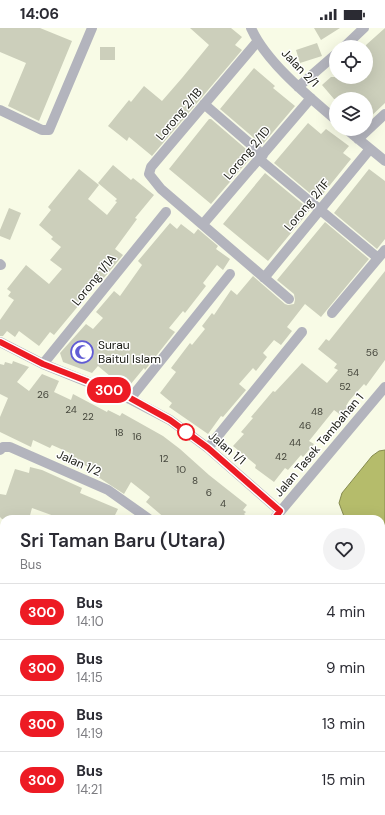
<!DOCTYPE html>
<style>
:root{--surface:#fff;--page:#f2f2f3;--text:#2b2b33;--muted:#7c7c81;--line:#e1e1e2}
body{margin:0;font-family:"DM Sans",sans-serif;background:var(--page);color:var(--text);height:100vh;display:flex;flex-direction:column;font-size:15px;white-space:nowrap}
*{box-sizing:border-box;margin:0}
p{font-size:13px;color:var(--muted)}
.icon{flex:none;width:22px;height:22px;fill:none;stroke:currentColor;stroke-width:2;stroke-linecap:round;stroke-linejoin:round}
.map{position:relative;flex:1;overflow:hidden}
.drawer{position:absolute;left:0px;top:487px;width:385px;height:300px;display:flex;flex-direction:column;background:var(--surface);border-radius:12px 12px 0 0;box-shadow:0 4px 16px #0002}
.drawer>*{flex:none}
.badge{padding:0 8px;border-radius:13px;font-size:14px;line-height:26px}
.fabs{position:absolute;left:329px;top:12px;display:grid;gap:8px}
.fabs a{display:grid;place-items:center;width:44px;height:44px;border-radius:50%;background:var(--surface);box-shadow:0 4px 16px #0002;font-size:20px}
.map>.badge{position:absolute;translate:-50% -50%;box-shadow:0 0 0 2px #fff}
.round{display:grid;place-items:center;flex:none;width:42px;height:42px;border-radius:21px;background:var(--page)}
.overview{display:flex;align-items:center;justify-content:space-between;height:68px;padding:0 20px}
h1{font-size:19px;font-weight:600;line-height:30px}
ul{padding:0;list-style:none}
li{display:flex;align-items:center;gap:12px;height:56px;padding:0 20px;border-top:1px solid var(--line)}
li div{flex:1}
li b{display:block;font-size:15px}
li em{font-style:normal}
li .badge{min-width:44px;font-weight:700;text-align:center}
.status{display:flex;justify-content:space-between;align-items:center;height:28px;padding:0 20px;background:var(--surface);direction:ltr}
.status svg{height:11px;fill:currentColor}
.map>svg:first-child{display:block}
.built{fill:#edf1d5}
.water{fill:#b5bc6b;stroke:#868b50}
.building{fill:#cccfbb}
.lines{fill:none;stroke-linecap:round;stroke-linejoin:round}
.minor{stroke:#b3b4bd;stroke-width:10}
.line-casing{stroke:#fff;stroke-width:9}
.line{stroke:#ed1b24;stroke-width:6}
.stop-dot{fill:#fff;stroke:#ed1b24;stroke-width:2}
.labels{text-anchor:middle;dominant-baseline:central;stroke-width:3;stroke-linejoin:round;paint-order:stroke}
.number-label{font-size:10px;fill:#45463c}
.street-label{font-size:12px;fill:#181912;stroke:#fff}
.poi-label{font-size:12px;fill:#181912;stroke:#fff;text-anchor:start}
</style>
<div class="status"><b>14:06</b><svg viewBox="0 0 49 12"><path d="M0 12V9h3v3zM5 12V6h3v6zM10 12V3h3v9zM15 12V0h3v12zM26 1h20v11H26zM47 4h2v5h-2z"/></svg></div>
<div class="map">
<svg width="385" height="787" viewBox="0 0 385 787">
<rect width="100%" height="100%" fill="#f8fbe6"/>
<!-- built -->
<path class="built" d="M385,677V787H343L345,783H381V687Z"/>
<!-- water -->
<path class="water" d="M385,422V548H382L381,491H345L339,475L342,465L372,428L379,423Z
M0,651H4V783H81L79,787H14L0,782Z"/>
<!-- building -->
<path class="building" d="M0,0H40L72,13L39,93L8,78L26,35L0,24Z
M190,0H231L242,9L235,17L242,22L152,128L129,109L127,113L108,98L129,72L131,74L144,58L162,73L182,50L209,17Z
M314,0H340L321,12Z
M385,0V75L366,93V71H334L322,57L331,49H366V17Z
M317,15L322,28L300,35L296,22Z
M100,19H115V32H100Z
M254,40L275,58L273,60L295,78L262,117L220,81Z
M209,91H211L253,127L211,176L169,141Z
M308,95L321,106L326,101L349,118L343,125L351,131L318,172L274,135Z
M113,137L131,152L133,150L154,167L135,190L137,191L115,221L123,227L103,251L99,249L87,263L89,265L54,307L50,304L39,318L19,303L15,309L7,303L3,308H0V292L14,272L8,268L11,264L7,261L26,237L49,256L62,241L50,232L61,219L51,211L53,209L39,197L51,182L48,179L79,141L99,157L88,171L107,187L117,174L115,173L117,171L98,155Z
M369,141L385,153V211L377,221L334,185Z
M265,145L310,182L268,233L223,196Z
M9,180L21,185L10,212L0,208V202Z
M325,194L369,231L321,289L305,276L287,299L292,303L281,317L274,312L263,325L267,329L256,343L253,340L239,356L246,362L223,389L221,388L208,406L169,379L172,375L160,365L176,344L171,340L190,315L192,317L205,301L202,298L212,285L214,287L231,262L237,267L253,248L285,276L288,277L294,276L295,272L294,266L277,252Z
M170,195L177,201L181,196L194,206L198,201L218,218L216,221L230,231L223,242L217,237L203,255L206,258L185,285L183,283L169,300L175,304L145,342L144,340L130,357L120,349L116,353L98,338L92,345L63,334L60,325L86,296L93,301L103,290L96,284L114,263L120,268L142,237L138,233Z
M385,243V332L366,358L364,356L349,373L346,378L349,380L342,388L334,382L309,413L314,416L303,429L301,427L288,442L285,440L274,454L255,440L256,437L233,418L244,406L241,404L253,390L251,389L273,363L275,364L302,335L327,355L338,342L334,340L337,336L318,321L326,311L329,313Z
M13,333L29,339L17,354L29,363L42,346L59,353L54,364L71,372L73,366L107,384L108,382L120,388L122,385L163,408L180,421L209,447L247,477L243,482L246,484L244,486L250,491H166L146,474L150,469L131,454L124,466L98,449L101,444L84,437L82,442L66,435L70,425L52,417L50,420L33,412L31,419L0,404V389L8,370L0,366V336L4,337L5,334L12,336Z
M30,439L42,442L82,460L80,465L118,481L113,491H53L54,488L32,480L29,491H2L0,489V466L6,467L15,441L29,445Z"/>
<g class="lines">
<!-- minor -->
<path class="minor" d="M251,0C266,34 308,68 336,92
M257,14L151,139L149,146L161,161L289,271
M344,19L364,0
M298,59L336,26
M204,76L263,127
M0,82L42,102H49L92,0
M346,101L385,133
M358,111L385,86
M259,131L378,230
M203,196L311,70
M0,236L1,237
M264,250L370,121
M332,285L385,222
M0,314L43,336L130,371L170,392L208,420L280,483
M43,336L166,184
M130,371L230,246
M208,420L302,304
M0,422L3,419H10L108,462L149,491
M274,491L385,359
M0,547H4
M0,592H4
M0,646H4
M381,650L385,639
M233,783L243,787
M0,787H1
M81,787L82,783
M121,787L122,783
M331,787L332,783"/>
</g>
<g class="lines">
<!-- line casing -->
<g class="line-casing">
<path id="line" d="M0,314L43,336L130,370L170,392L208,420L280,483L274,491"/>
</g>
<!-- line -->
<use href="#line" class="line"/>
</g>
<!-- icons -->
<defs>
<g id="mosque-ring" transform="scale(1.15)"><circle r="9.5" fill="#fff" stroke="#615cd5" stroke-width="1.5"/><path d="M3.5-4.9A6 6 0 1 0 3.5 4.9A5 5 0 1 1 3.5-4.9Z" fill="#615cd5"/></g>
</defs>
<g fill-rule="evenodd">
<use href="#mosque-ring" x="82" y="324"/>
</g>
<!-- markers -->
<circle class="stop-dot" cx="186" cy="404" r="8"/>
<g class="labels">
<!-- number labels -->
<g class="number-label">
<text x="372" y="324">56</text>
<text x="353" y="344">54</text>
<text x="345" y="358">52</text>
<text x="43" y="366">26</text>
<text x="71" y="381">24</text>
<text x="317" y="383">48</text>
<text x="88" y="388">22</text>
<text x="305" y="397">46</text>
<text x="119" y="404">18</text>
<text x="137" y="408">16</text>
<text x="295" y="414">44</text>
<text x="281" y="428">42</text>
<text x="164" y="430">12</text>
<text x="181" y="441">10</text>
<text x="195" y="452">8</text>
<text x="209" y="464">6</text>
<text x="223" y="475">4</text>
</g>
<!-- street labels -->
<g class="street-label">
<text transform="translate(300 40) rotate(46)">Jalan 2/1</text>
<text transform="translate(179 86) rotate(-50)">Lorong 2/1B</text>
<text transform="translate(247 125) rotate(-50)">Lorong 2/1D</text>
<text transform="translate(307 177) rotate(-50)">Lorong 2/1F</text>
<text transform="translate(94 252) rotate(-51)">Lorong 1/1A</text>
<text transform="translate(319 417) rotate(-50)">Jalan Tasek Tambahan 1</text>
<text transform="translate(227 420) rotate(40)">Jalan 1/1</text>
<text transform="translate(79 435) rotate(24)">Jalan 1/2</text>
</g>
<!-- poi labels -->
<g class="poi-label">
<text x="98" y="317">Surau<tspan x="98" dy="14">Baitul Islam</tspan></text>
</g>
</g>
</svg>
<div class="fabs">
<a><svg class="icon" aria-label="locate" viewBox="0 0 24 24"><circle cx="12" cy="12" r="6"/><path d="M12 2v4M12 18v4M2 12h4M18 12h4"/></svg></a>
<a><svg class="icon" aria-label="layers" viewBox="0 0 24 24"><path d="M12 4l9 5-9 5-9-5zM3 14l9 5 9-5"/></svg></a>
</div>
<b class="badge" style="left:109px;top:362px;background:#ed1b24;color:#fff">300</b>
<section class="drawer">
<div class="overview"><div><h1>Sri Taman Baru (Utara)</h1><p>Bus</p></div><a class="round"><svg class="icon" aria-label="heart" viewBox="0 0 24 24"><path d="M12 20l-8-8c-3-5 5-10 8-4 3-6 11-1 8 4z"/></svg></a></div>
<ul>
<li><span class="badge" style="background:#ed1b24;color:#fff">300</span><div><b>Bus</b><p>14:10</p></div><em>4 min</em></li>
<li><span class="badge" style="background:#ed1b24;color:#fff">300</span><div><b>Bus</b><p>14:15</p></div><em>9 min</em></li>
<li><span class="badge" style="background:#ed1b24;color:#fff">300</span><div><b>Bus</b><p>14:19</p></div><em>13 min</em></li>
<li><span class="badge" style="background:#ed1b24;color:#fff">300</span><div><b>Bus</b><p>14:21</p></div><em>15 min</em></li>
</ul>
</section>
</div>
